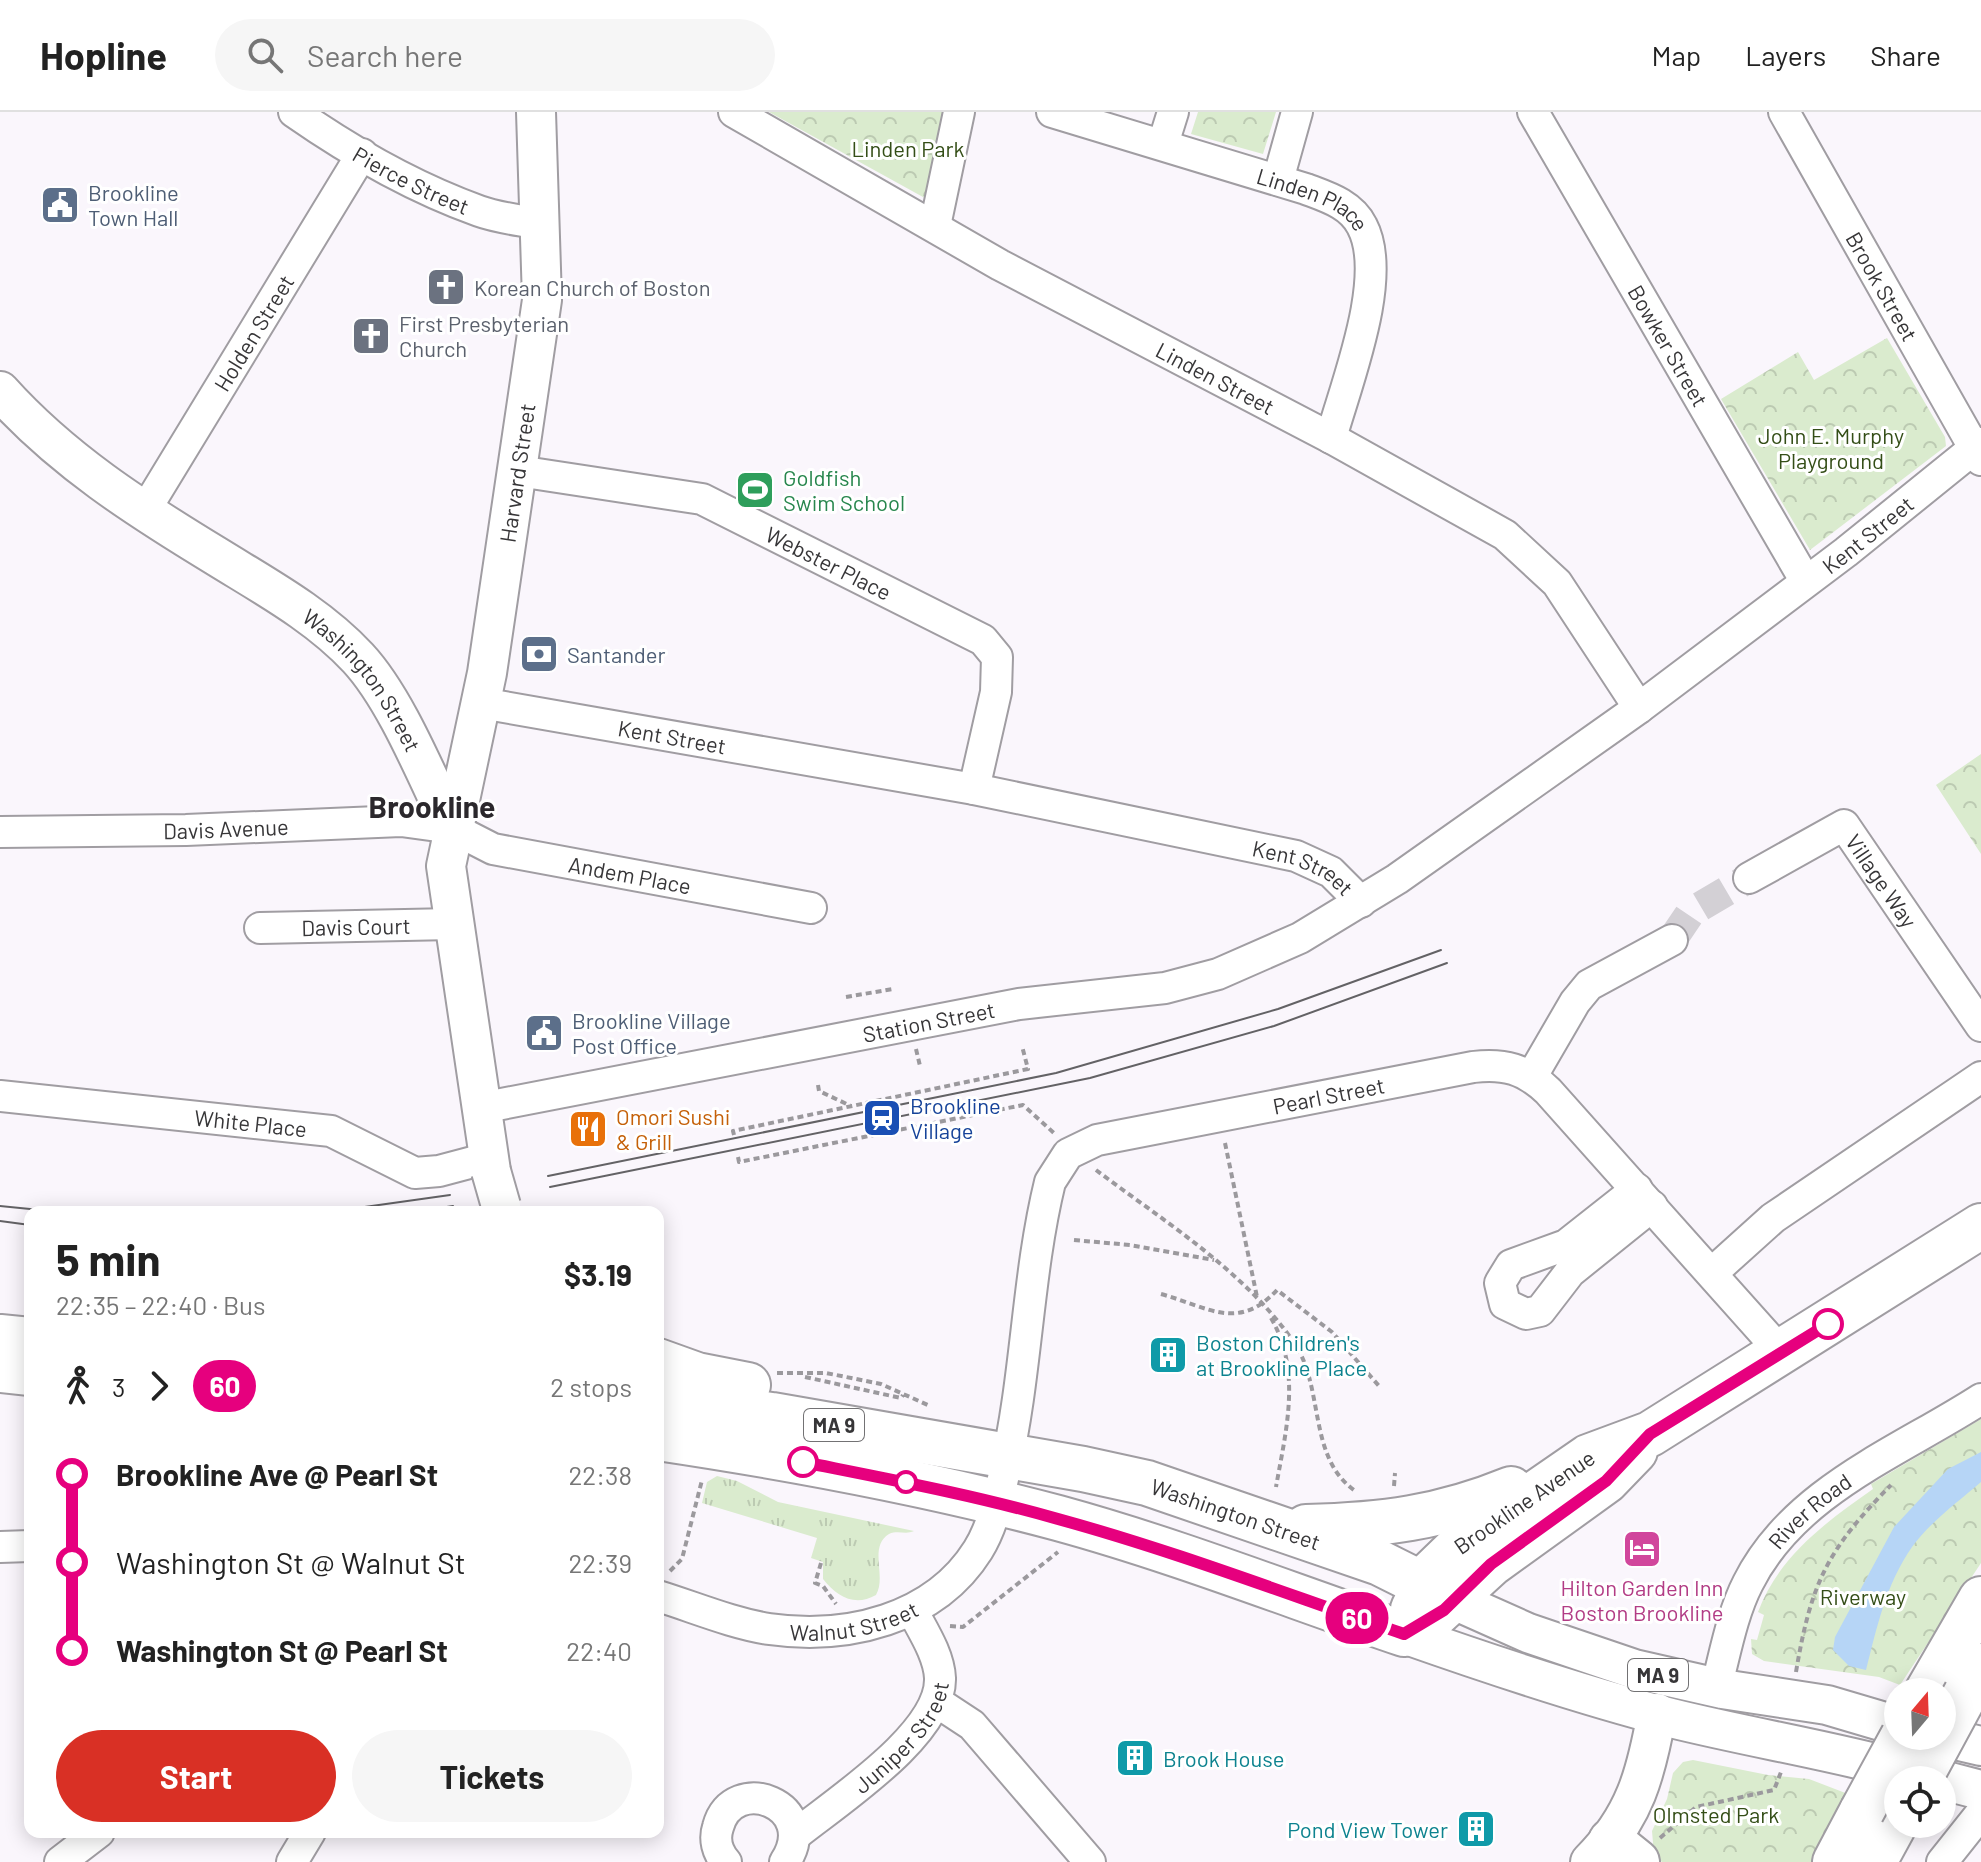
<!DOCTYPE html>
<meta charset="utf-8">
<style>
:root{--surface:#fff;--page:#f6f6f6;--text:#222;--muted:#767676;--line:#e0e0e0;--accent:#d93025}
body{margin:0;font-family:Barlow,sans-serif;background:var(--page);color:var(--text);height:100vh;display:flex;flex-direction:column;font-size:30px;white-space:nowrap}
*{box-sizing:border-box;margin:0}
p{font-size:26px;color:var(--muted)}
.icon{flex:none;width:44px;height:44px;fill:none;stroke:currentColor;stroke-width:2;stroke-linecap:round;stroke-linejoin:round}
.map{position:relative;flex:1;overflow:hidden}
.drawer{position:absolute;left:24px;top:1094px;width:640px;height:632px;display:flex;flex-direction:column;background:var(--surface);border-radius:16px;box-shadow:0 4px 20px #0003}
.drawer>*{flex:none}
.badge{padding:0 16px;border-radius:26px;font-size:28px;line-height:52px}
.needle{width:52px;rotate:19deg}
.fabs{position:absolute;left:1884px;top:1566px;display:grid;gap:16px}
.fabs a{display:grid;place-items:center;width:72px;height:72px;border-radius:50%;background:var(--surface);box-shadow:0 4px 20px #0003;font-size:40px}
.map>.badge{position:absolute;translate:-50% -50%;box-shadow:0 0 0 4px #fff}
.legs{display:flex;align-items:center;gap:12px;height:88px;padding:0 32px;font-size:26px}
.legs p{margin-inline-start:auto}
.headline{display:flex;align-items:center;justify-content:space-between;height:136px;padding:0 32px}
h1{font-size:44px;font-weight:700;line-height:60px}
.button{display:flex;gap:16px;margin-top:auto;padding:16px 32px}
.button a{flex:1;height:92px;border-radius:48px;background:var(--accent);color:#fff;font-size:32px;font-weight:700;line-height:92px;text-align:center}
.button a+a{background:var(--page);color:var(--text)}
ul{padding:0 32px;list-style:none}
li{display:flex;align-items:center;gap:28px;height:88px;font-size:30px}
li i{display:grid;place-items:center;width:12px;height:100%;margin:0 10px;background:currentColor}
li i::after{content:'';width:20px;height:20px;margin:-10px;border:6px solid;border-radius:50%;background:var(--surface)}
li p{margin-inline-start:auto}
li:first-child i{background:linear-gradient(#0000 50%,currentColor 0)}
li:last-child i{background:linear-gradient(currentColor 50%,#0000 0)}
header{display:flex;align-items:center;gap:48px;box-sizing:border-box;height:112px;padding:0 40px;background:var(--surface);border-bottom:2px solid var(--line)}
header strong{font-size:38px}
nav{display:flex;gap:44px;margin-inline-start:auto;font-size:28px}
.search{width:560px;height:72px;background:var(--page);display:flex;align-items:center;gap:20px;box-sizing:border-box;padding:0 28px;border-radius:44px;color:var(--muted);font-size:30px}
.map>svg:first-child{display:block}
.grass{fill:url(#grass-tufts)}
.park{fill:url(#park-crowns)}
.water{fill:#b6d5f6}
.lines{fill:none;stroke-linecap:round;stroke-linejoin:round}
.minor-tunnel{stroke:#d3d0d5;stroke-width:30;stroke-dasharray:30 15;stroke-linecap:butt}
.minor-casing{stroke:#a09da2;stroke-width:34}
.major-casing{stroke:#a09da2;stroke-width:42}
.highway-casing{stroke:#a09da2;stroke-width:48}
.path{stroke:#9b999d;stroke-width:4;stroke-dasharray:6 4;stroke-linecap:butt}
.minor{stroke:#fff;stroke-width:30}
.major{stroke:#fff;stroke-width:38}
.highway{stroke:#fff;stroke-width:44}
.tram{stroke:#636265;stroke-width:2}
.major-bridge-casing{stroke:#a09da2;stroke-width:42;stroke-linecap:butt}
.highway-bridge-casing{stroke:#a09da2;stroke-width:48;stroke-linecap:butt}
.major-bridge{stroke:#fff;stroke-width:38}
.highway-bridge{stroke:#fff;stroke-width:44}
.line-1-casing{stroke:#fff;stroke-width:18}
.line-1{stroke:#e6007e;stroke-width:12}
.stop-1-dot{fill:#fff;stroke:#e6007e;stroke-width:4}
.labels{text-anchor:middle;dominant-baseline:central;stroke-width:6;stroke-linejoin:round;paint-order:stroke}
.shield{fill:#fff;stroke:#737274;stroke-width:2}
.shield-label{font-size:20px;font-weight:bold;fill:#373638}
.park-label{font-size:22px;fill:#344e17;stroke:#fff}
.street-label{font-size:22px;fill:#373638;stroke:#fff}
.service-label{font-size:22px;fill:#4e5e75;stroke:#fff;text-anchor:start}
.worship-label{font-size:22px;fill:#5b616d;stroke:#fff;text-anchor:start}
.leisure-label{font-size:22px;fill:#27864d;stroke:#fff;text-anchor:start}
.transit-label{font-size:22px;fill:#164399;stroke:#fff;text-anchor:start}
.food-label{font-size:22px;fill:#c56008;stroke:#fff;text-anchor:start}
.culture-label{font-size:22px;fill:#0d838f;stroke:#fff;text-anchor:start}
.hotel-label{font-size:22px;fill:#b23c85;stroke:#fff}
.district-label{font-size:30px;font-weight:bold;fill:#2b282c;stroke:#fff}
</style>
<header>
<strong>Hopline</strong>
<div class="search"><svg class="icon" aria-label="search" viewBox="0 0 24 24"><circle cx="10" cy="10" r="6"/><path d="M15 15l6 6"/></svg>Search here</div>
<nav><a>Map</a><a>Layers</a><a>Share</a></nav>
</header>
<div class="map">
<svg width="1981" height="1750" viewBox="0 0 1981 1750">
<defs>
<pattern id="grass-tufts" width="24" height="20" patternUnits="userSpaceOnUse" patternTransform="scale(2)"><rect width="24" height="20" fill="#daebce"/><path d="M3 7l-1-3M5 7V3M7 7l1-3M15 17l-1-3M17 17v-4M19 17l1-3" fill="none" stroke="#bccab2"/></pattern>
<pattern id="park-crowns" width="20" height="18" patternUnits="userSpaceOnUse" patternTransform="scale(2)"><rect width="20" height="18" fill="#daebce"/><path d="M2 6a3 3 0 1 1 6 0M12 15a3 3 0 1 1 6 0" fill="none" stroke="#bccab2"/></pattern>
</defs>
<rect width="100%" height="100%" fill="#faf6fc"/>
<!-- grass -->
<path class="grass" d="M717,1364L737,1369L778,1390L914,1419C906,1423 898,1418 889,1422C868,1435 887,1464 876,1483C855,1495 837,1485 823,1467V1450L811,1446L817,1426L702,1391L707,1370Z"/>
<!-- park -->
<path class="park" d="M769,0H953L932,90Z
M1198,0H1276L1263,42L1191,22Z
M1887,226L1945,325L1946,334L1810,438L1721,287L1798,240L1814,268Z
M1981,642V742L1936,673Z
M1981,1307V1451L1900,1573L1879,1565L1764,1549L1752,1542L1751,1527L1757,1528L1764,1503L1758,1500C1779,1444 1826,1410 1873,1377L1871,1372Z
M1693,1648L1768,1663L1809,1667L1848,1682L1814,1750H1662L1654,1743L1652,1719L1667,1687L1673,1661L1683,1650Z"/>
<!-- water -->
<path class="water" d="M1981,1340V1370C1958,1390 1930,1410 1912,1435C1886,1472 1877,1515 1866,1558L1849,1554L1833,1538L1835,1525L1894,1415L1948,1357Z"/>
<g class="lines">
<!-- minor-tunnel -->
<path class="minor-tunnel" d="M1672,828L1691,800L1749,766"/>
<!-- minor casing -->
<g class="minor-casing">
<g id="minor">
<path id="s1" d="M294,0C350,39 415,76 479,99C498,106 520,108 540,112"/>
<path id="s2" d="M734,0L1000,153L1331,326L1505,423L1557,471L1639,596"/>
<path id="s3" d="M1052,0L1306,77C1327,85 1351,92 1362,114C1389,165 1346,272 1331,326"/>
<path id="s4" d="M1533,0L1805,468"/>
<path id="s5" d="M1784,0L1981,348"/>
<path d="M1163,32L1173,0"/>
<path d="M1278,68L1297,0"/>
<path d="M935,114L959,0"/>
<path id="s6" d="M518,359L702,387L983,528L997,545L996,580L974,677"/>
<path id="s7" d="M144,400L362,42"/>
<path id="s8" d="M481,591L974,677L1296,744L1331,760L1361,790"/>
<path id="s9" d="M0,720L186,718L401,709L452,716L493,737L811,796"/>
<path id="s10" d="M1749,766L1844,713L1981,914"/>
<path id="s11" d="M260,816L453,812"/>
<path d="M1532,964L1575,890L1589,873L1672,828"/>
<path id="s12" d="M0,984L331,1019L415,1061L439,1059L488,1046"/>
<path id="s13" d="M481,996L1019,892L1165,876L1218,862L1300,826L1397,767L1639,596L1846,440L1981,331"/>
<path d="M1637,1077L1566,1133L1511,1153L1500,1171L1505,1192L1526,1202L1540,1199L1570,1160L1652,1094"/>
<path d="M1712,1161L1773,1106L1981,965"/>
<path d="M0,1435L30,1434"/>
<path id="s14" d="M658,1484C694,1495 731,1511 769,1517C846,1528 934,1508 978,1438C993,1414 999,1384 1005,1358C1027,1263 1027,1164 1050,1070L1068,1042L1097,1028L1473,955C1504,951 1525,957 1548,979L1781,1240"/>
<path id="s15" d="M1716,1576C1725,1542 1732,1502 1748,1471C1794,1379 1899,1340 1981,1287"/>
<path d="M937,1590L972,1613L1090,1750"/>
<path id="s16" d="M794,1724C836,1690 942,1622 940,1566C939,1543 923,1519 912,1498"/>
<path d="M60,1750L99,1720"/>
<path d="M292,1750L310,1720"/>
<path d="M726,1750C717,1740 714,1727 718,1715C733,1659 822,1693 785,1750"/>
<path d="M1942,1750L1981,1701"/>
</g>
</g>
<!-- major casing -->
<g class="major-casing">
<g id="major">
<path id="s17" d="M0,279C62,348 137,396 216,444C266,475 318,503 358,546C396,587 427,665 452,716"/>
<path id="s18" d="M491,1059L446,754L487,561L542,188L536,0"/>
<path d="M1454,1488L1528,1521L1634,1557L1722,1577L1827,1593L1898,1614"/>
<path d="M1404,1522C1492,1553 1581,1583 1671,1606C1752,1626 1834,1639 1914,1661"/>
<path d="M1938,1624L1981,1634"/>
<path d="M1942,1668L1981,1678"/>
<path d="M1590,1750C1635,1705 1646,1662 1657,1601"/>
</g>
</g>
<!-- highway casing -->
<g class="highway-casing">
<g id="highway">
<path d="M0,1225L30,1228"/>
<path d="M658,1249L697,1263L748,1273"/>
<path d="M0,1258L30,1261"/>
<path id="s19" d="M658,1289L772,1303L1083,1357L1147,1371L1380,1451L1454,1488"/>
<path d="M658,1326C792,1346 927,1371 1058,1406C1175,1438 1289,1483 1404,1522"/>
<path d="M1306,1415C1382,1413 1440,1406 1511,1377"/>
<path id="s20" d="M1413,1497L1430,1462L1459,1434L1588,1345L1650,1322L1981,1114"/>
<path d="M1433,1505L1491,1452L1606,1369L1635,1339"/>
<path d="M1927,1580L1981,1487"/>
<path d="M1966,1581L1981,1554"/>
<path d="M1611,1729L1637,1750"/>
<path d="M1835,1750L1862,1699"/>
<path d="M1874,1750L1898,1706"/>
</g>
</g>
<!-- path -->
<path class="path" d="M846,885L893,877
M916,937L920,954
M818,973L819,979L851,994
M734,1023L733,1019L1028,957L1022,934
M1225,1031L1257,1185
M738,1045L739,1050L1023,993L1054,1021
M1096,1058C1165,1110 1243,1158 1293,1229C1325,1274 1307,1344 1354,1378
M1074,1128L1130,1133L1214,1148
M1161,1182C1208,1195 1238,1220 1277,1178L1332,1220L1379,1274
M1271,1206C1302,1259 1286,1318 1276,1375
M777,1261H826L881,1272L930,1294
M805,1265L901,1286L903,1283
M1394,1374L1395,1361
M821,1451L815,1471L823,1474L836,1492
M670,1459L682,1447L702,1368
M950,1514L963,1515L1058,1440
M1796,1560C1811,1471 1827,1438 1891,1373
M1660,1726L1696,1695L1774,1678L1781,1660"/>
<!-- minor -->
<use href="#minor" class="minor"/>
<!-- major -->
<use href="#major" class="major"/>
<!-- highway -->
<use href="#highway" class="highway"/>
<!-- tram -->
<path class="tram" d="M548,1064L1056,961L1278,897L1441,838
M550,1075L1090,966L1274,914L1447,851
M0,1094L60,1100
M329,1100L450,1083
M415,1100L453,1094
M0,1109L30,1113"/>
<!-- major-bridge casing -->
<g class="major-bridge-casing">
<path id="major-bridge" d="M491,1059L501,1094"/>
</g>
<!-- highway-bridge casing -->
<g class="highway-bridge-casing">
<path id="highway-bridge" d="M1919,1668L1966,1581
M1862,1699L1903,1624"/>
</g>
<!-- major-bridge -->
<use href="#major-bridge" class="major-bridge"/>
<!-- highway-bridge -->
<use href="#highway-bridge" class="highway-bridge"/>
</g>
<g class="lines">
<!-- line-1 casing -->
<g class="line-1-casing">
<path id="line-1" d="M803,1350C888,1367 974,1383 1058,1407C1175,1439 1289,1483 1404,1522L1444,1498L1491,1452L1606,1369L1650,1322L1828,1212"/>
</g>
<!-- line-1 -->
<use href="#line-1" class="line-1"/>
</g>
<!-- icons -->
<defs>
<g id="civic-square" transform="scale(2)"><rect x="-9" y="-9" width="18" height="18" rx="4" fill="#5c6f8a" stroke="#fff"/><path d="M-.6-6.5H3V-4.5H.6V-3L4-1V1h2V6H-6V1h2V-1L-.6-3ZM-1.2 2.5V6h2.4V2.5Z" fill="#fff"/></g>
<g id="church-square" transform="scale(2)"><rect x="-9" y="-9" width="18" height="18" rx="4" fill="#6b7280" stroke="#fff"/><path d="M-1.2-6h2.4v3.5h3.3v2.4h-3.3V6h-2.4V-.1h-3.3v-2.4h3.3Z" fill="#fff"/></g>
<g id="stadium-square" transform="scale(2)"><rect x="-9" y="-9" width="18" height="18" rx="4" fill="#2e9e5b" stroke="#fff"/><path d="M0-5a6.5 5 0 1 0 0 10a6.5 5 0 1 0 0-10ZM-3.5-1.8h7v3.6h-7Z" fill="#fff"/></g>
<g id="bank-square" transform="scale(2)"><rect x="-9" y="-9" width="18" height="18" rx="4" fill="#5c6f8a" stroke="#fff"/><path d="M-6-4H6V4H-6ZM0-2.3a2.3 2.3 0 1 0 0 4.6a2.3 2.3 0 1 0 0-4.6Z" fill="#fff"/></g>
<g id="station-square" transform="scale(2)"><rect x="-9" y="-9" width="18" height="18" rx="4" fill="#1a4fb4" stroke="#fff"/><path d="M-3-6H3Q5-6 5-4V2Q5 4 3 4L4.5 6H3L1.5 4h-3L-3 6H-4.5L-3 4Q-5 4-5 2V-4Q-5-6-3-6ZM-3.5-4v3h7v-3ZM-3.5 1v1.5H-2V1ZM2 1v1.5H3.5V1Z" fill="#fff"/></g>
<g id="restaurant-square" transform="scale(2)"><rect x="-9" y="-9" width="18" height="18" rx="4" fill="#e8710a" stroke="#fff"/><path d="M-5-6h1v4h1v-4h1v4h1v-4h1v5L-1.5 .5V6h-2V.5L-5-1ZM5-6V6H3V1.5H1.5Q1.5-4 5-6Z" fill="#fff"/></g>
<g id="building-square" transform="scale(2)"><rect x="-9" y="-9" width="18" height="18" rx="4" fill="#0f9aa8" stroke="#fff"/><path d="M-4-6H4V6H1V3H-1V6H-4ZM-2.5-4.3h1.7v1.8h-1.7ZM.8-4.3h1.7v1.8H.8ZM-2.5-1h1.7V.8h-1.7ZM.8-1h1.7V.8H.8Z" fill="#fff"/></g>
<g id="hotel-square" transform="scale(2)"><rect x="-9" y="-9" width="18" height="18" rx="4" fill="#d1479c" stroke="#fff"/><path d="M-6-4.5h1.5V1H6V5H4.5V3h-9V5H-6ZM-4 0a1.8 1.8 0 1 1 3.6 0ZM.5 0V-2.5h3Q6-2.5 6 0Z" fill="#fff"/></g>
</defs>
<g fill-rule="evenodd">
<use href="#civic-square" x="60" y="93"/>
<use href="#church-square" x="446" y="175"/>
<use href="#church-square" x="371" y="224"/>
<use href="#stadium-square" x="755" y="378"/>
<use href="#bank-square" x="539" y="542"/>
<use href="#civic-square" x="544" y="921"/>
<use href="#station-square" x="882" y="1006"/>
<use href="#restaurant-square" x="588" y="1017"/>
<use href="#building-square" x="1168" y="1243"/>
<use href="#hotel-square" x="1642" y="1437"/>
<use href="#building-square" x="1135" y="1646"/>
<use href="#building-square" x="1476" y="1717"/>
</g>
<!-- markers -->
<g class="stop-1-dot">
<circle cx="1828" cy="1212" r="14"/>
<circle cx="803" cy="1350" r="14"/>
<circle cx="906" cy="1370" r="10"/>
</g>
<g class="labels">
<!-- shield labels -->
<g class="shield">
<rect x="804" y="1297" width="60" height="32" rx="6"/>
<rect x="1628" y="1547" width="60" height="32" rx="6"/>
</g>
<g class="shield-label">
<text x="834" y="1313">MA 9</text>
<text x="1658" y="1563">MA 9</text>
</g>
<!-- park labels -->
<g class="park-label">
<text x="908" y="36">Linden Park</text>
<text x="1831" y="323">John E. Murphy<tspan x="1831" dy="25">Playground</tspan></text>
<text x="1863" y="1484">Riverway</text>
<text x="1716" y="1702">Olmsted Park</text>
</g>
<!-- street labels -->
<g class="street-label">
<text stroke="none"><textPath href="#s1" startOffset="136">Pierce Street</textPath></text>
<text stroke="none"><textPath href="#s3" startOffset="276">Linden Place</textPath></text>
<text stroke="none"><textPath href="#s5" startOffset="200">Brook Street</textPath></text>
<text stroke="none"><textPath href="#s7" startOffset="210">Holden Street</textPath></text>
<text stroke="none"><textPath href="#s4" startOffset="270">Bowker Street</textPath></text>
<text stroke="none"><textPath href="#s2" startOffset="550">Linden Street</textPath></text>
<text stroke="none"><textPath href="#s18" startOffset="708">Harvard Street</textPath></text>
<text stroke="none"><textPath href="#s13" startOffset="1536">Kent Street</textPath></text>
<text stroke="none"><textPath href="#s6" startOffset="328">Webster Place</textPath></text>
<text stroke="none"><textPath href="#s17" startOffset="468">Washington Street</textPath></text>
<text stroke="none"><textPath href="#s8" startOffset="194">Kent Street</textPath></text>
<text stroke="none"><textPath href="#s9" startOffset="226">Davis Avenue</textPath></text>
<text stroke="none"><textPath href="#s8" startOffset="840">Kent Street</textPath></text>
<text stroke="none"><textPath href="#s9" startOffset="638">Andem Place</textPath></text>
<text stroke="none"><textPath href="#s10" startOffset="176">Village Way</textPath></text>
<text stroke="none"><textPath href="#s11" startOffset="96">Davis Court</textPath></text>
<text stroke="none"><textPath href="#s13" startOffset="456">Station Street</textPath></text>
<text stroke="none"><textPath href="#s14" startOffset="1030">Pearl Street</textPath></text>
<text stroke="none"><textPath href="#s12" startOffset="252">White Place</textPath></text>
<text stroke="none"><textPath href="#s20" startOffset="158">Brookline Avenue</textPath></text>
<text stroke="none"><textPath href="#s19" startOffset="590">Washington Street</textPath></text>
<text stroke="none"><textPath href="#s15" startOffset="206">River Road</textPath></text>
<text stroke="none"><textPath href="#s14" startOffset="202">Walnut Street</textPath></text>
<text stroke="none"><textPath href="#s16" startOffset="148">Juniper Street</textPath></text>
</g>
<!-- service labels -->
<g class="service-label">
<text x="88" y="80">Brookline<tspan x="88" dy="25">Town Hall</tspan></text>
<text x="567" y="542">Santander</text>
<text x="572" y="908">Brookline Village<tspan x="572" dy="25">Post Office</tspan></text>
</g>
<!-- worship labels -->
<g class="worship-label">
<text x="474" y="175">Korean Church of Boston</text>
<text x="399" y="211">First Presbyterian<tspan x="399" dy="25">Church</tspan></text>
</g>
<!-- leisure labels -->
<g class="leisure-label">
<text x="783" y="365">Goldfish<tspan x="783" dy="25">Swim School</tspan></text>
</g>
<!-- transit labels -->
<g class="transit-label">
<text x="910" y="993">Brookline<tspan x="910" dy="25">Village</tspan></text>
</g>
<!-- food labels -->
<g class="food-label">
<text x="616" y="1004">Omori Sushi<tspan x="616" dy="25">&amp; Grill</tspan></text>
</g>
<!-- culture labels -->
<g class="culture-label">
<text x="1196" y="1230">Boston Children's<tspan x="1196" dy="25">at Brookline Place</tspan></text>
<text x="1163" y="1646">Brook House</text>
<text x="1448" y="1717" text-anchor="end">Pond View Tower</text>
</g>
<!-- hotel labels -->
<g class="hotel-label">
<text x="1642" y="1475">Hilton Garden Inn<tspan x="1642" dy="25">Boston Brookline</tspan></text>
</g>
<!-- district labels -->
<g class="district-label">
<text x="432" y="694">Brookline</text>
</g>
</g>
</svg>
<div class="fabs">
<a><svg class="needle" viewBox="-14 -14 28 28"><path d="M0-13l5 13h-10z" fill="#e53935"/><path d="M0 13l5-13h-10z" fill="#767676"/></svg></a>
<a><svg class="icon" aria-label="locate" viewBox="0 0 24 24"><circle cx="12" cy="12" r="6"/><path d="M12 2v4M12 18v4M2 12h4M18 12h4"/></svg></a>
</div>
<b class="badge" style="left:1357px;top:1506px;background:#e6007e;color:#fff">60</b>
<section class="drawer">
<div class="headline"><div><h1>5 min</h1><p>22:35 – 22:40 · Bus</p></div><b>$3.19</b></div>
<div class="legs"><svg class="icon" aria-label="walk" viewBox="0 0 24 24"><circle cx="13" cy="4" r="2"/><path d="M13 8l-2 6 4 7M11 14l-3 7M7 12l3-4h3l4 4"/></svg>3<svg class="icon" aria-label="forward" viewBox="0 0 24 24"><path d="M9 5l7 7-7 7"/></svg><b class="badge" style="background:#e6007e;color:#fff">60</b><p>2 stops</p></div>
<ul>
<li><i style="color:#e6007e"></i><b>Brookline Ave @ Pearl St</b><p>22:38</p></li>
<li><i style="color:#e6007e"></i><span>Washington St @ Walnut St</span><p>22:39</p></li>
<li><i style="color:#e6007e"></i><b>Washington St @ Pearl St</b><p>22:40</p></li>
</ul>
<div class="button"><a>Start</a><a>Tickets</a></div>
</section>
</div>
